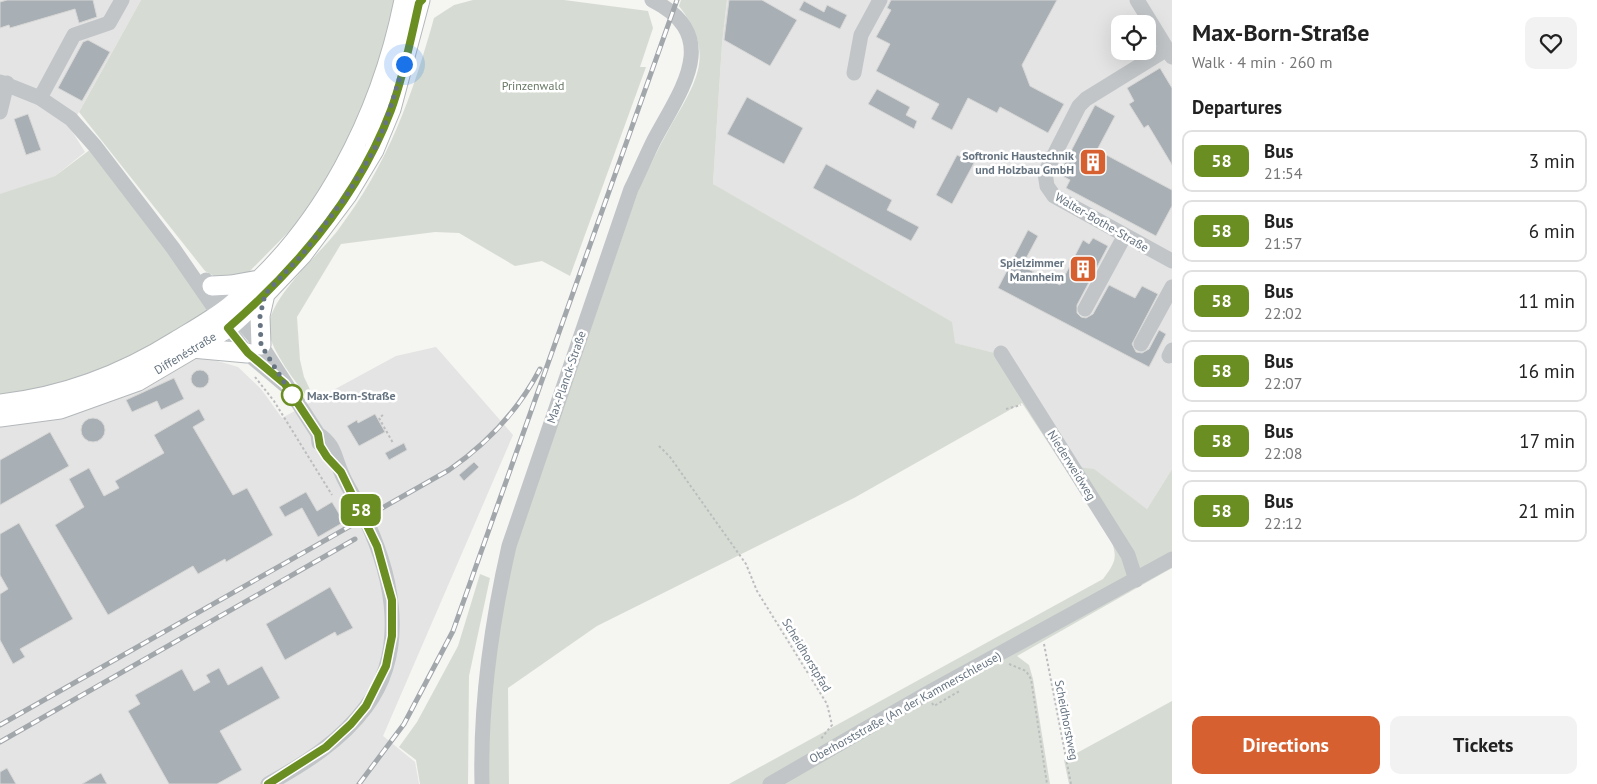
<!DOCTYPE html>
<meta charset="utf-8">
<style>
:root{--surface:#fff;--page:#f2f2f2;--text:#222;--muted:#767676;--line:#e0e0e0;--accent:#d76030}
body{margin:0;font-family:"PT Sans",sans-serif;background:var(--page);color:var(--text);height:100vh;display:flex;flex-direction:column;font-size:19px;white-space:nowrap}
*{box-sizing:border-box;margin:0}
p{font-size:16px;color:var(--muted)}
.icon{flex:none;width:28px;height:28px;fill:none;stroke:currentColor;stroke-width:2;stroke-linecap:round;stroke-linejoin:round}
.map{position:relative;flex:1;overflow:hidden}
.panel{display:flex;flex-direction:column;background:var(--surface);width:425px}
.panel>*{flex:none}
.badge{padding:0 10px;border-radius:8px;font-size:18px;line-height:32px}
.fabs{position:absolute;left:1111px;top:15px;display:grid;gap:10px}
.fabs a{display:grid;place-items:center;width:45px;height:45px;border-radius:10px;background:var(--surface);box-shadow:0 5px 20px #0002;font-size:25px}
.you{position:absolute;width:25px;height:25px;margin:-12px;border:4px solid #fff;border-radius:50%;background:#1a73e8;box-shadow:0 0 0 8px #1a73e833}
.map>.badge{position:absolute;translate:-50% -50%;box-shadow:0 0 0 2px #fff}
h2{padding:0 20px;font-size:19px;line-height:45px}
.round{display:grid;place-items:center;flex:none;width:52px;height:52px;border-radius:10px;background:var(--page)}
.headline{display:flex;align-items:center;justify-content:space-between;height:85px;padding:0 20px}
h1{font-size:24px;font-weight:700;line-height:38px}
.button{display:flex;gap:10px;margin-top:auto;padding:10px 20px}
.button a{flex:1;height:58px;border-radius:10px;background:var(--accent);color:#fff;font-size:20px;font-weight:700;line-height:58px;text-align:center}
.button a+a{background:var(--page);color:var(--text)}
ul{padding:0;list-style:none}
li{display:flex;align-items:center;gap:15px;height:62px;margin:0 10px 8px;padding:0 10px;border:2px solid var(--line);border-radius:10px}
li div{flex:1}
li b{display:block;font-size:19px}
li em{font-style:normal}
li .badge{min-width:55px;font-weight:700;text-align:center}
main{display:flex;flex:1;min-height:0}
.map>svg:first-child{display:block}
.built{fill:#e3e4e3;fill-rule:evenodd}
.green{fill:#d6dcd3}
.building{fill:#a8afb5;stroke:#d7d7d5}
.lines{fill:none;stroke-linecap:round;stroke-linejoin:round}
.major-casing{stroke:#b4b8bb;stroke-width:21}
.path{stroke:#bbbdbf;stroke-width:2;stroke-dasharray:2.5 2.5;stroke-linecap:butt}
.minor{stroke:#c1c5c8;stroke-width:15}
.major{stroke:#fff;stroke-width:19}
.rail-casing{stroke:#a2a7ac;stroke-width:5}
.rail{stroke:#fff;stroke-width:3;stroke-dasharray:9;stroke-linecap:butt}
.line-casing{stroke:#fff;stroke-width:11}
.line{stroke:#6b8e23;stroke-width:8}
.walk{stroke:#667481;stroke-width:5;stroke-dasharray:0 9}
.stop-dot{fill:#fff;stroke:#6b8e23;stroke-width:2.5}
.labels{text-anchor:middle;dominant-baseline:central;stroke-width:5;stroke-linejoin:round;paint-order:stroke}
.park-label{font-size:12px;fill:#687965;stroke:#fff}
.poi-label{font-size:12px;font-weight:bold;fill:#667481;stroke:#fff;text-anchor:end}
.street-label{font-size:12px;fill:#667481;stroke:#fff}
.stop-label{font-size:12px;font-weight:bold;fill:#667481;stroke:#fff;text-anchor:start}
</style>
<main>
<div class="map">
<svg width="1172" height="784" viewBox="0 0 1172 784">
<rect width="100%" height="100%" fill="#f5f5f2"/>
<!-- built -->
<path class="built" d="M0,0H141L70,128L85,152L55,176L0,195Z
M727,0H1172V469L1147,509L1094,470L1076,467L1007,356L954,343L713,184L722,44ZM1120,24H1148V51H1120Z
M436,347L513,435L383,736L415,762L419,784H0V396L155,351L214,360L238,367L261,389L282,418L396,356Z"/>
<!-- green -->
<path class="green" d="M141,0H398L368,106L314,206L246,275L218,278L205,271L79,112Z
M473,0H564L648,11L653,28L640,67H646L570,276L542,261L515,266L459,233L435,232L341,244L297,317L300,360L304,377L314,398L309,399C297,384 271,351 269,331C265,301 320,254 338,230C388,164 412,97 434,18L454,5Z
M681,0H727L722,44L713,184L952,322L955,343L1007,356L1077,467L1094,469L1147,509L1172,469V568L1017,656L1029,665L1033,679L1050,784H729L1103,579C1116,562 1118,557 1110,537L1022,403L854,498L597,626L508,688L509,784H488C487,709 495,633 511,561L639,188C649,168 658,148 669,129C696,82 717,55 679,6Z
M95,146L219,314L96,377L0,397V194L55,176Z
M480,574L490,578L469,676L468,784H420L416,760L399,747L417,722L458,646Z
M1172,701V784H1069L1064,760Z"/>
<!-- building -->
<path class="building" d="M7,0H93L97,17L79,23L75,9L10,28L9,25L0,28V2Z
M729,0H762L797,20L770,66L724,40Z
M891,0H1057L1022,65L1030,86L1064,104L1048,133L1000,107L997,113L968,98L952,130L931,119L939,104L876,71L890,44L876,37L891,10L887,8Z
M804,1L824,12L827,5L847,15L840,29L799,10Z
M88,40L110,52L82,101L58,88L83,42Z
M1160,68L1172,88V165L1148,125L1144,128L1129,104L1134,101L1127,88Z
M877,89L910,107L906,115L917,121L914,129L868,104Z
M747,97L803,128L784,164L727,134Z
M1095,105L1115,116L1097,150L1172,190V206L1156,236L1066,188L1070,180L1059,174Z
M28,114L41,150L26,155L14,119Z
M957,155L974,163L952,204L936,195Z
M826,164L892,200L887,210L919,227L911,241L813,188Z
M1028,230L1038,236L1022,266L1060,285L1083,240L1089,244L1093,238L1108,246L1077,305V313L1081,317L1086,318L1093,314L1109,285L1135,298L1142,286L1158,294L1132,344L1136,352L1142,353L1149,349L1159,330L1166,334L1149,367L998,288Z
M191 379a9 9 0 1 1 18 0a9 9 0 1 1-18 0Z
M174,378L184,399L161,410L157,401L132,412L126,400Z
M199,409L205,420L193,427L233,495L247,488L273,535L226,562L225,559L198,574L193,566L108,615L55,525L84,507L69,479L89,468L104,496L119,488L115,481L164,453L154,435Z
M375,414L385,432L359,446L347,426L357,420L358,423Z
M81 430a12 12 0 1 1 24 0a12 12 0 1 1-24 0Z
M50,432L69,466L0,505V460Z
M404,443L407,450L389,460L385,453Z
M474,462L479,467L464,481L459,475Z
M306,492L317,511L332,502L344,522L318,537L302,508L285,517L279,507Z
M19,523L73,619L20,649L25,657L13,664L0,640V594L8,589L0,575V534Z
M330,587L353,628L337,636L335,632L285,660L266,624Z
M262,666L280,698L220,731L242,770L217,784H169L128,711L140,704L135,695L182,669L194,691L210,682L206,675L219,668L228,685Z
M7,768L16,784H0V772Z
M101,773L107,784H82Z"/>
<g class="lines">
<!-- major casing -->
<g class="major-casing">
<path id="major" d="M212,286L231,285L259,280
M261,345L260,316L265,294
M192,348L247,353
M0,404C63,397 122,375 176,341C194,330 214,319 230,306C323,231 381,115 404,0
M0,417L60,409L138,381L228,328L265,294L302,255L347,195L374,150L391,109L420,0"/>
</g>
<!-- path -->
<path class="path" d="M255,377L274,401L332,495
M1006,409L1021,405
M383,415L379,418L393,443
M659,446L670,457L746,564L757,591L827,704L832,725L820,740
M1044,644L1071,784
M1009,664L1026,671L1031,679L1047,784
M932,703L934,706L961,690"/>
<!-- minor -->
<path class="minor" d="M1137,0L1172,57
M1167,49L1086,99L1079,106L1045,173L1047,186L1054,196L1172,261
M854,73L861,35L880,0
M0,82L40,98L71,119L95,146L173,248L233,335L247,353L285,385
M40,98L74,35L109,23L122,0
M0,112L7,83
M206,280L261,345L318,434L319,443
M1085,309L1125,235
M1141,344L1172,287
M1001,353L1128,555L1136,580
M1169,356L1172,350
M268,784C304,764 341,741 366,707C412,645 390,564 357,502C351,492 345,482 341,472C334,455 334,444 318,434
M482,784C480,703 491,625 509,546L631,189C639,173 646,156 654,140C680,91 724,36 652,0
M770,784L926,694L1172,559"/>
<!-- major -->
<use href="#major" class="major"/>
<!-- rail casing -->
<g class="rail-casing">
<path id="rail" d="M0,725L449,470C488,443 518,411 540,369
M0,742L355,539
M359,784L404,724L453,631L677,0"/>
</g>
<!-- rail -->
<use href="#rail" class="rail"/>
</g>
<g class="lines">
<!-- line casing -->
<g class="line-casing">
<path id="line" d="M268,784L326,747L351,724L366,706L386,666L392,636V600L377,546L341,472L327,457L320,446L318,434L285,384L248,353L228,328C296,269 359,195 391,110C404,75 411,38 419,3L422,0"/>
</g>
<!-- line -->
<use href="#line" class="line"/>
<!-- walk -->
<path class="walk" d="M292,395L295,400L261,345L260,316L265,294L302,255L347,195L374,150L386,122L404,64"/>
</g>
<!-- icons -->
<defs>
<g id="building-square" transform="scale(1.4375)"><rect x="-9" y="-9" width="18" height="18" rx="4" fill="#d76030" stroke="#fff"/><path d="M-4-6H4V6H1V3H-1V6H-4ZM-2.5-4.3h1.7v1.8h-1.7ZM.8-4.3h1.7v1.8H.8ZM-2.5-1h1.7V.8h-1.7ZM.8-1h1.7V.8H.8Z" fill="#fff"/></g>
</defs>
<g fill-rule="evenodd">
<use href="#building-square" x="1093" y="162"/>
<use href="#building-square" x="1083" y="269"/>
</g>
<!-- markers -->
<circle class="stop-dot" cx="292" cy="395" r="10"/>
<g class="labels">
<!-- park labels -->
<g class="park-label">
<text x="533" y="85">Prinzenwald</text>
</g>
<!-- poi labels -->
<g class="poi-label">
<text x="1074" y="155">Softronic Haustechnik<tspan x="1074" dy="14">und Holzbau GmbH</tspan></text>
<text x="1064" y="262">Spielzimmer<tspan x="1064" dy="14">Mannheim</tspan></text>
</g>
<!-- street labels -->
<g class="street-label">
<text transform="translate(1102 222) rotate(30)">Walter-Bothe-Straße</text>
<text transform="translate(185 353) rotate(-31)">Diffenéstraße</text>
<text transform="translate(566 377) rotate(-71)">Max-Planck-Straße</text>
<text transform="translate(1072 465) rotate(58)">Niederweidweg</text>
<text transform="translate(807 655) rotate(59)">Scheidhorstpfad</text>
<text transform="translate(905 707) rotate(-29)">Oberhorststraße (An der Kammerschleuse)</text>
<text transform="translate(1067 720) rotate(79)">Scheidhorstweg</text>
</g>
<!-- stop labels -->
<g class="stop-label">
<text x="307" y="395">Max-Born-Straße</text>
</g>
</g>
</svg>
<div class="fabs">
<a><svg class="icon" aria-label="locate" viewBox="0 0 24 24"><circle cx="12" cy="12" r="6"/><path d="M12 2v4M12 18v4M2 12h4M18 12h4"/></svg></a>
</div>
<div class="you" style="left:404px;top:64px"></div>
<b class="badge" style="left:361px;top:510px;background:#6b8e23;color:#fff">58</b>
</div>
<section class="panel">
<div class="headline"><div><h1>Max-Born-Straße</h1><p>Walk · 4 min · 260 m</p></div><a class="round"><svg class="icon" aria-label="heart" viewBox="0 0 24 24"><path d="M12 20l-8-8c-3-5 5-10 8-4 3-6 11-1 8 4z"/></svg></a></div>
<h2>Departures</h2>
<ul>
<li><span class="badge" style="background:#6b8e23;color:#fff">58</span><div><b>Bus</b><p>21:54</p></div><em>3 min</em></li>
<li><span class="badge" style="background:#6b8e23;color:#fff">58</span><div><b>Bus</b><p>21:57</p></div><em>6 min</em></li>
<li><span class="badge" style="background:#6b8e23;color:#fff">58</span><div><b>Bus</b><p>22:02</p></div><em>11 min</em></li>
<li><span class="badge" style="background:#6b8e23;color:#fff">58</span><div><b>Bus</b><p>22:07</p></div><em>16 min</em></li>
<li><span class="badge" style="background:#6b8e23;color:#fff">58</span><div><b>Bus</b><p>22:08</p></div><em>17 min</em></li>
<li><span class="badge" style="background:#6b8e23;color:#fff">58</span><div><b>Bus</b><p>22:12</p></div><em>21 min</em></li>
</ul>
<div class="button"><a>Directions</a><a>Tickets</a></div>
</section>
</main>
